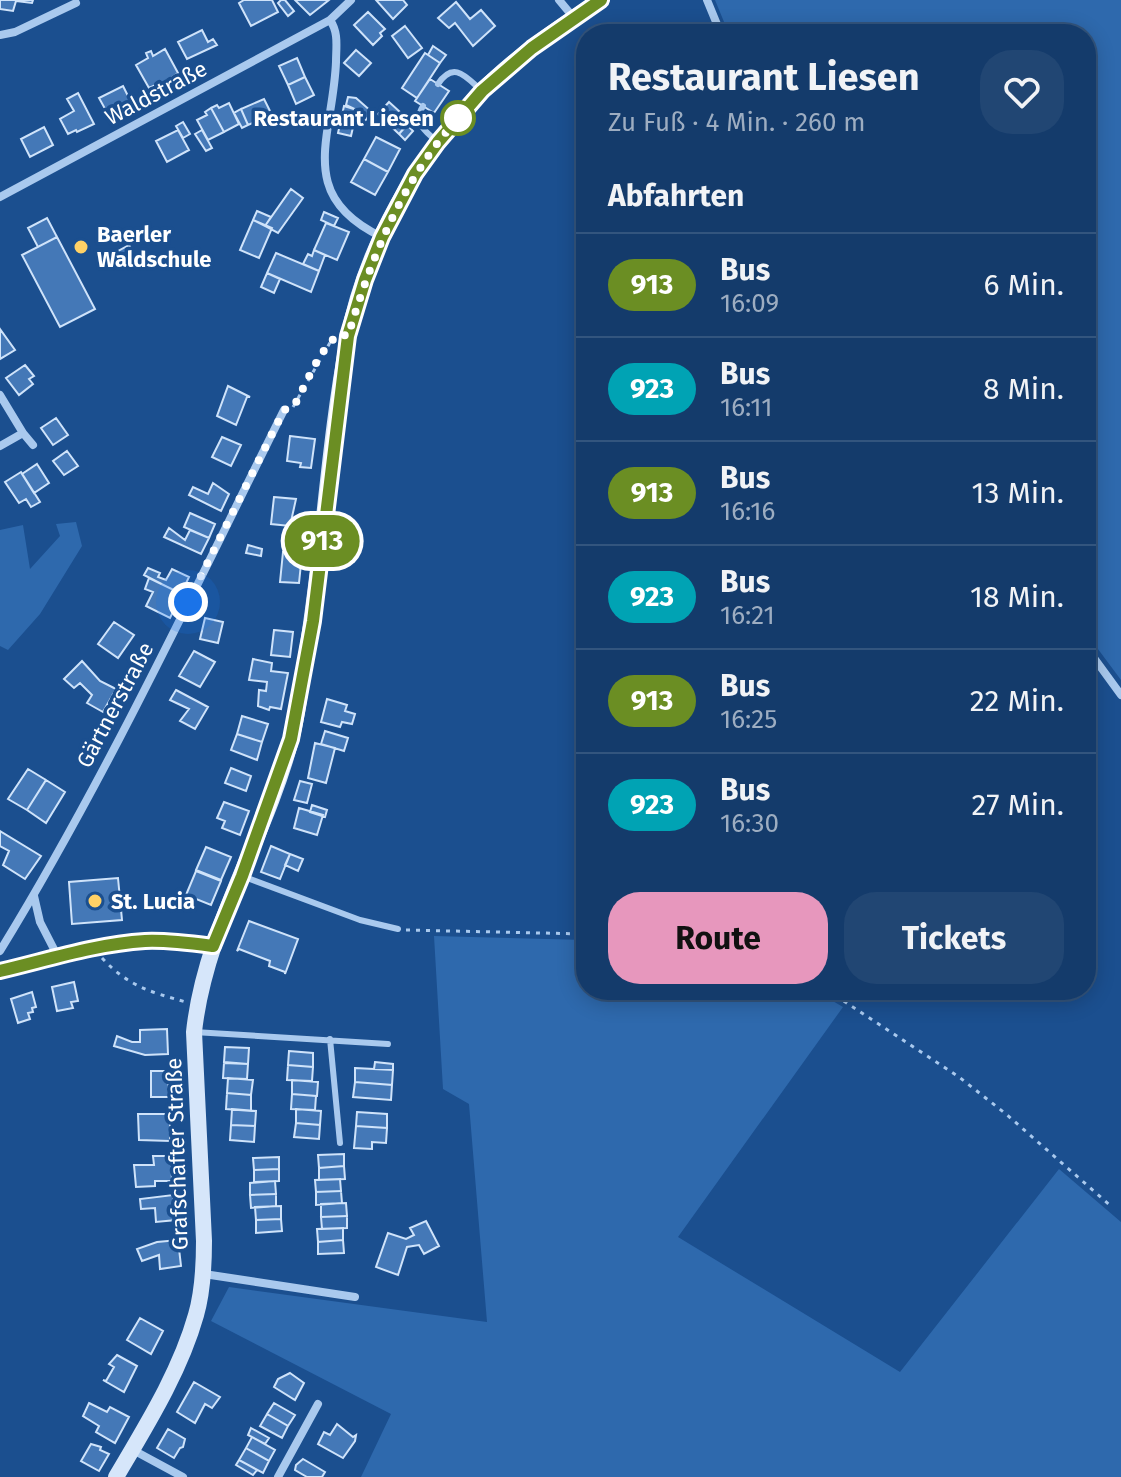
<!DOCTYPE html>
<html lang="de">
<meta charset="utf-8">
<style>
:root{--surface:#143b6b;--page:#214673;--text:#f1f3f6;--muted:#9dadc1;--line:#33557e;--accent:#e797bd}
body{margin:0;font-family:"Fira Sans",sans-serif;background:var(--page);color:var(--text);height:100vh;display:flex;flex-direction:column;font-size:30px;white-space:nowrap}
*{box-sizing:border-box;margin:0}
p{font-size:26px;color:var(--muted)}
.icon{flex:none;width:44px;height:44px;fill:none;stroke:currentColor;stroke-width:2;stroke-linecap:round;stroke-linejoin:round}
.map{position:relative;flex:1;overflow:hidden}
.drawer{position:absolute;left:576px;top:24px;width:520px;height:976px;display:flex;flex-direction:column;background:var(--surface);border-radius:32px;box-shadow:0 4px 20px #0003,0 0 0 2px var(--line)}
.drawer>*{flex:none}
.badge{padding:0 16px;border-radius:26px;font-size:28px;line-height:52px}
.you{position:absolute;width:40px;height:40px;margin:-20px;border:6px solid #fff;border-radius:50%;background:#1a73e8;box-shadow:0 0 0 12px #1a73e833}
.map>.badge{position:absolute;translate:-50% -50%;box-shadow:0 0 0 4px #fff}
h2{padding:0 32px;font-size:30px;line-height:72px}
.round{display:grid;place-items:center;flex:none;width:84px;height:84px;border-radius:32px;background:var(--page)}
.head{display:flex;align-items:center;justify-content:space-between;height:136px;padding:0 32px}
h1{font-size:38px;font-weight:700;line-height:60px}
.cta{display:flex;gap:16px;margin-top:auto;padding:16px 32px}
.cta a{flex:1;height:92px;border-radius:32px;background:var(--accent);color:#111;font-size:32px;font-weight:700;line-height:92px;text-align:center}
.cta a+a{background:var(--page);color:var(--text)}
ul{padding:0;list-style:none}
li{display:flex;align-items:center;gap:24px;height:104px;padding:0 32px;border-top:2px solid var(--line)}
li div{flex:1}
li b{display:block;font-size:30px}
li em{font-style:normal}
li .badge{min-width:88px;font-weight:700;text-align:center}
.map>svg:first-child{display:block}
.green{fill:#2e69ad}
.building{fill:#4478b7;stroke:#cfe3fa;stroke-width:2}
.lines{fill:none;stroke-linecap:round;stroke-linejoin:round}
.path{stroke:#a9c9ee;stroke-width:3;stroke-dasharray:4 6;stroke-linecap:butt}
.lane{stroke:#a9c9ee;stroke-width:6}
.street{stroke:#a9c9ee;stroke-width:8}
.secondary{stroke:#d6e6fa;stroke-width:16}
.line-casing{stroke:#fff;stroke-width:18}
.line{stroke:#6b8e23;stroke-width:12}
.walk{stroke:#fff;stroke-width:8;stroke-dasharray:0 14.4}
.stop-dot{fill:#fff;stroke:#6b8e23;stroke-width:4}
.poi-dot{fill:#ffd166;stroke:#1b4f8f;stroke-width:3}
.labels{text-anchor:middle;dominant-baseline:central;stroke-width:7;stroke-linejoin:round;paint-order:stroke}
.street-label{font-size:22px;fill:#fff;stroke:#1b4f8f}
.stop-label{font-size:22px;font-weight:bold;fill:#fff;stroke:#1b4f8f;text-anchor:end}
.poi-label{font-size:22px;font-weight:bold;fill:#fff;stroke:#1b4f8f;text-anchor:start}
</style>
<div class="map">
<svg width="1121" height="1477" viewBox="0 0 1121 1477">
<rect width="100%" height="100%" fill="#1b4f8f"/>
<!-- green -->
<path class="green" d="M715,0H1121V680L1086,633V34H729Z
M76,522L82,546L40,614L8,650L0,646V530L23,525L30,569L60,536L56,524Z
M434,936L586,940V990H814L843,1007L678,1237L900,1372L1059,1169L1121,1222V1477H361L391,1414L211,1321L229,1287L487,1322L469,1104L443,1089Z"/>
<!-- building -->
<path class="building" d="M0,0H33L32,3L16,1L13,11L0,9Z
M244,0H272L278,12L251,26L239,3Z
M281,0H285L294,11L288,16L278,3Z
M295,0H329L310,15Z
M376,0H403L407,5L393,19Z
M456,2L470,19L481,10L495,26L473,46L455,23L449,28L438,18Z
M368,12L385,29L380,33L382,36L373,45L354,25Z
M405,26L422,48L408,58L392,36Z
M202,30L208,42L213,39L217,45L187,59L178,42Z
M433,46L446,55L440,63L428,55Z
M165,49L178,73L161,85L160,83L149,88L136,65L148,58L146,53L151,51L153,56Z
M356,50L371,63L359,76L344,63Z
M425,53L440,63L417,98L402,88Z
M297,58L305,77L288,85L279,66Z
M305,77L314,95L296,104L288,85Z
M430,79L449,91L434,113L415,101Z
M123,86L132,104L109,116L99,98Z
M78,93L94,124L77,132L76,130L68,134L60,119L74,111L67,99Z
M348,97L356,98L372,112L364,122L356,116L357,110L346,105Z
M264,99L272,115L248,125L241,109Z
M389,102L410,121L399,134L378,114Z
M229,103L239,124L224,132L211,108L217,105L219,108Z
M344,106L357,110L351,136L338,133Z
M211,108L224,132L208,140L197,120L207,115L205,112Z
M241,109L248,125L242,128L234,113Z
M183,122L190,134L183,138L176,126Z
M407,125L413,131L405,140L399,134Z
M44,127L53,145L30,157L21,139Z
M178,130L189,150L167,162L156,141Z
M202,130L212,148L206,151L195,134Z
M376,137L400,149L388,172L364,159Z
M364,159L388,172L375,195L351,182Z
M291,189L303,198L278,233L265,226Z
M257,211L271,217L265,226L253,220Z
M324,212L338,218L334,226L321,220Z
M47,218L57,237L38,247L28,228Z
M253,220L272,228L259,258L240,250Z
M326,223L349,232L337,260L314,250Z
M57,237L95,309L60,327L22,255Z
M129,245L136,258L118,268L111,255Z
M314,250L325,255L319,271L303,264L308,254L312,256Z
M276,253L319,271L311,292L267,273Z
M267,273L280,279L274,293L261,287Z
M0,329L15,350L0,359Z
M25,365L34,376L29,379L33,384L19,395L6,378Z
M228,386L250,397H247L236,425L217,416Z
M56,418L68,435L53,445L41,428Z
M290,436L315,439L311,468L300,467L301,463L287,461Z
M222,437L241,445L231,466L212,457Z
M67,451L78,466L64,475L53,461Z
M37,464L49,483L34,493L22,474Z
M21,472L40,502L31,507L26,499L19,503L5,482Z
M213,483L229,494L221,511L189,495L193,487L208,494Z
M274,497L296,499L290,526L271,524Z
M190,513L215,524L209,538L184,527Z
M169,528L185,540L190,530L209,538L201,554L164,537Z
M248,545L262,549L261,556L246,553Z
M283,552L302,554L299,583L280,582Z
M148,568L160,573L158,577L166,580L172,569L189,577L181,594L144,575Z
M149,578L182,594L170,618L146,606L153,592L145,589Z
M205,618L223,622L218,643L200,639Z
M114,622L134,635L118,658L98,644Z
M274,630L293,632L290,657L271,655Z
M194,651L215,662L200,687L179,676Z
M253,659L272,663L271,671L288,673L281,709L270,707L269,710L258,706L259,690L266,691L267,682L249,680Z
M82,661L100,681L116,689L103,712L87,703L92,695L80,683L74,688L64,679Z
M176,690L208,707L195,729L180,721L189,709L170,700Z
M327,699L347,705L345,711L355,714L352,724L342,722L340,727L321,722Z
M242,716L268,724L262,742L237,734Z
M325,731L348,738L344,751L321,744Z
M237,734L262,742L257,760L231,750Z
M315,743L335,748L326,783L308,778Z
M231,768L251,776L246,791L225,783Z
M28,769L46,780L27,810L8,799Z
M46,780L65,792L46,823L27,810Z
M300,781L312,784L307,803L294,800Z
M224,802L249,811L240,835L222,828L225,821L217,818Z
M312,805L327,810L325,817L310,812Z
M299,808L323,815L317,835L294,828Z
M0,831L41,856L25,879L3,865L9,851L0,846Z
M271,846L290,854L280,879L261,872Z
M206,847L231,857L221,880L196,870Z
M290,854L303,859L298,871L285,865Z
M196,871L221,881L211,905L186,895Z
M118,878L122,920L72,924L69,882Z
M249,921L298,939L285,974V972L269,966L270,961L239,949L237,951Z
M74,982L78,1001L71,1002L73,1008L57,1011L52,987Z
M32,992L36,1007L32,1008L33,1012L28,1013L30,1019L18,1023L11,999Z
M167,1029L168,1054L145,1055L114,1046L117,1036L132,1042H140V1030Z
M225,1047L249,1048L248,1064L224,1062Z
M289,1051L313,1053V1067L288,1065Z
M375,1062L393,1064V1070L374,1069Z
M224,1063L248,1064L247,1079L223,1078Z
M288,1065L313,1067L312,1081L287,1080Z
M355,1068L393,1070L392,1085L355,1082Z
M151,1071H168L169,1097H151Z
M228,1078L253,1080L251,1095L227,1093Z
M292,1080L318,1082L317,1096L292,1094Z
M355,1082L392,1085L391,1100L353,1097Z
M227,1093L251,1095V1111L226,1109Z
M292,1094L316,1096L315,1110L291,1109Z
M232,1109L256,1111L255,1126L231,1125Z
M296,1109L321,1111L320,1125L296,1123Z
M357,1112L387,1114V1128L356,1126Z
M138,1114H170V1141L139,1140Z
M296,1123L320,1125L319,1139L294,1137Z
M231,1125L255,1126L254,1142L230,1140Z
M356,1126L387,1128L386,1143L372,1142V1149L354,1148Z
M344,1154V1166L319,1168L318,1155Z
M153,1156H171L172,1181H155V1186L136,1187L134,1165H154Z
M279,1157V1169L254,1170L253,1158Z
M344,1166L345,1179L319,1180V1168Z
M279,1169V1181L254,1182V1170Z
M340,1179L341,1191L316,1192L315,1180Z
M275,1181L276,1194L250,1195V1183Z
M341,1191L342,1203L316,1205V1192Z
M276,1194V1206L251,1208L250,1195Z
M173,1195L176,1220L156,1222L155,1208L141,1209L140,1199Z
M346,1203L347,1216L321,1217V1204Z
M281,1206V1219L256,1220L255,1207Z
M347,1216V1228L322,1229L321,1217Z
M281,1219L282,1231L256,1233V1220Z
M426,1221L439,1246L424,1254L419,1245L407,1247L398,1275L376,1267L388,1233L406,1239L414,1235L410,1228Z
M343,1228V1240L318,1242L317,1229Z
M178,1240L181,1266L160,1269L159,1255L142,1261L137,1249L157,1242Z
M343,1240L344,1253L318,1254V1242Z
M140,1318L163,1331L151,1354L127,1340Z
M117,1355L137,1366L124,1392L103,1380L106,1381L114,1367L109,1364Z
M290,1373L304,1383L295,1400L274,1387L278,1379Z
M194,1382L220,1397L212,1408L205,1404L195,1423L177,1412Z
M89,1403L107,1412L110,1407L129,1417L115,1443L96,1432L99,1426L83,1416Z
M274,1403L295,1415L288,1426L267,1414Z
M267,1414L288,1426L282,1438L260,1426Z
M337,1424L353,1437L356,1435L355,1441L343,1458L318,1444L324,1432L330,1435Z
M251,1428L269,1438L265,1444L248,1435Z
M168,1429L185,1439L183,1447L180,1448L174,1458L157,1448Z
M252,1437L275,1450L269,1461L246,1448Z
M91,1444L101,1447L100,1450L109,1454L99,1471L81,1461Z
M246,1448L269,1461L263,1473L239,1460Z
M303,1459L325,1472L322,1477H307L295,1470L296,1465Z
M239,1460L257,1470L253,1475L236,1465Z"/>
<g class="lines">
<!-- path -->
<path class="path" d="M293,407L331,341
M406,930L586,934
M102,958C128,986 150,992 186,1002
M827,990L959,1077L1006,1114L1112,1207"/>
<!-- lane -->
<path class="lane" d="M438,84C454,60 466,77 482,91
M423,106C413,122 425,132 438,142
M242,876L360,920L398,929
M194,1032L388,1044
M330,1039L340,1143"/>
<!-- street -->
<path class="street" d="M559,0L574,18
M707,0L721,34
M330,20C339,33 336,47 336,62C333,137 294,195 382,237
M0,35L15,32L76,3
M0,197L330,20L351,0
M0,395L23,433
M0,446L23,433L33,445
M1086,647L1121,695
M34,896L40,922L58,957
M0,951C106,778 193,592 284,410
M0,971C75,953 135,935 213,946
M204,1274L355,1297
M133,1450L183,1477
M278,1477L318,1404"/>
<!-- secondary -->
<path class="secondary" d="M116,1477C146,1426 180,1372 196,1315C203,1291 204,1266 204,1241L194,1032C205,929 265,839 291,740C297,719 299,696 303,675C323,564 327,450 348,339C365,248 417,157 481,92C516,56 560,27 601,0"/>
</g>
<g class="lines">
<!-- line casing -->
<g class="line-casing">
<path id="line" d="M0,971C47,960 96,944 145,941C168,940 190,943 213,946L242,876L291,739L313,621L348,336L365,280L382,237L415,174L438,142L482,91L532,48L601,0"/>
</g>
<!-- line -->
<use href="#line" class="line"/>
<!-- walk -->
<path class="walk" d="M188,602L284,410L294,406C307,383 318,351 339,334L348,336C372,256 402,181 458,118"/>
</g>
<!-- markers -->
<circle class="stop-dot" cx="458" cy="118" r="16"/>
<g class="poi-dot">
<circle cx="81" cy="247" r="8"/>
<circle cx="95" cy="901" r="8"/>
</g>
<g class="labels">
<!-- street labels -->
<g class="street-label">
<text transform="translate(156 93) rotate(-28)">Waldstraße</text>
<text transform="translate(115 705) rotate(-62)">Gärtnerstraße</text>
<text transform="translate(177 1154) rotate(-92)">Grafschafter Straße</text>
</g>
<!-- stop labels -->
<g class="stop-label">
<text x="434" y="118">Restaurant Liesen</text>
</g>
<!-- poi labels -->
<g class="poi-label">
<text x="97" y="234">Baerler<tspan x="97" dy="25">Waldschule</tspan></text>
<text x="111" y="901">St. Lucia</text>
</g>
</g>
</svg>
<div class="you" style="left:188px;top:602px"></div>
<b class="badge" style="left:322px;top:541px;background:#6b8e23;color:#fff">913</b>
<section class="drawer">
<div class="head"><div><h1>Restaurant Liesen</h1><p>Zu Fuß · 4 Min. · 260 m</p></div><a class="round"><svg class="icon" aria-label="heart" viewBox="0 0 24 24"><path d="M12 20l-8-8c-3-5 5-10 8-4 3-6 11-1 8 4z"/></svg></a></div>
<h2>Abfahrten</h2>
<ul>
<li><span class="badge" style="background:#6b8e23;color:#fff">913</span><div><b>Bus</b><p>16:09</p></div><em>6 Min.</em></li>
<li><span class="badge" style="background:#00a3b4;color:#fff">923</span><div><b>Bus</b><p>16:11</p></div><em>8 Min.</em></li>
<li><span class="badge" style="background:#6b8e23;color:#fff">913</span><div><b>Bus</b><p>16:16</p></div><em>13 Min.</em></li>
<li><span class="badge" style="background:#00a3b4;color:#fff">923</span><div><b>Bus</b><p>16:21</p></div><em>18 Min.</em></li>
<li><span class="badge" style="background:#6b8e23;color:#fff">913</span><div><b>Bus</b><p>16:25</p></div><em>22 Min.</em></li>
<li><span class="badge" style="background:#00a3b4;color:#fff">923</span><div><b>Bus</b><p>16:30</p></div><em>27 Min.</em></li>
</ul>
<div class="cta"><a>Route</a><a>Tickets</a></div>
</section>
</div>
